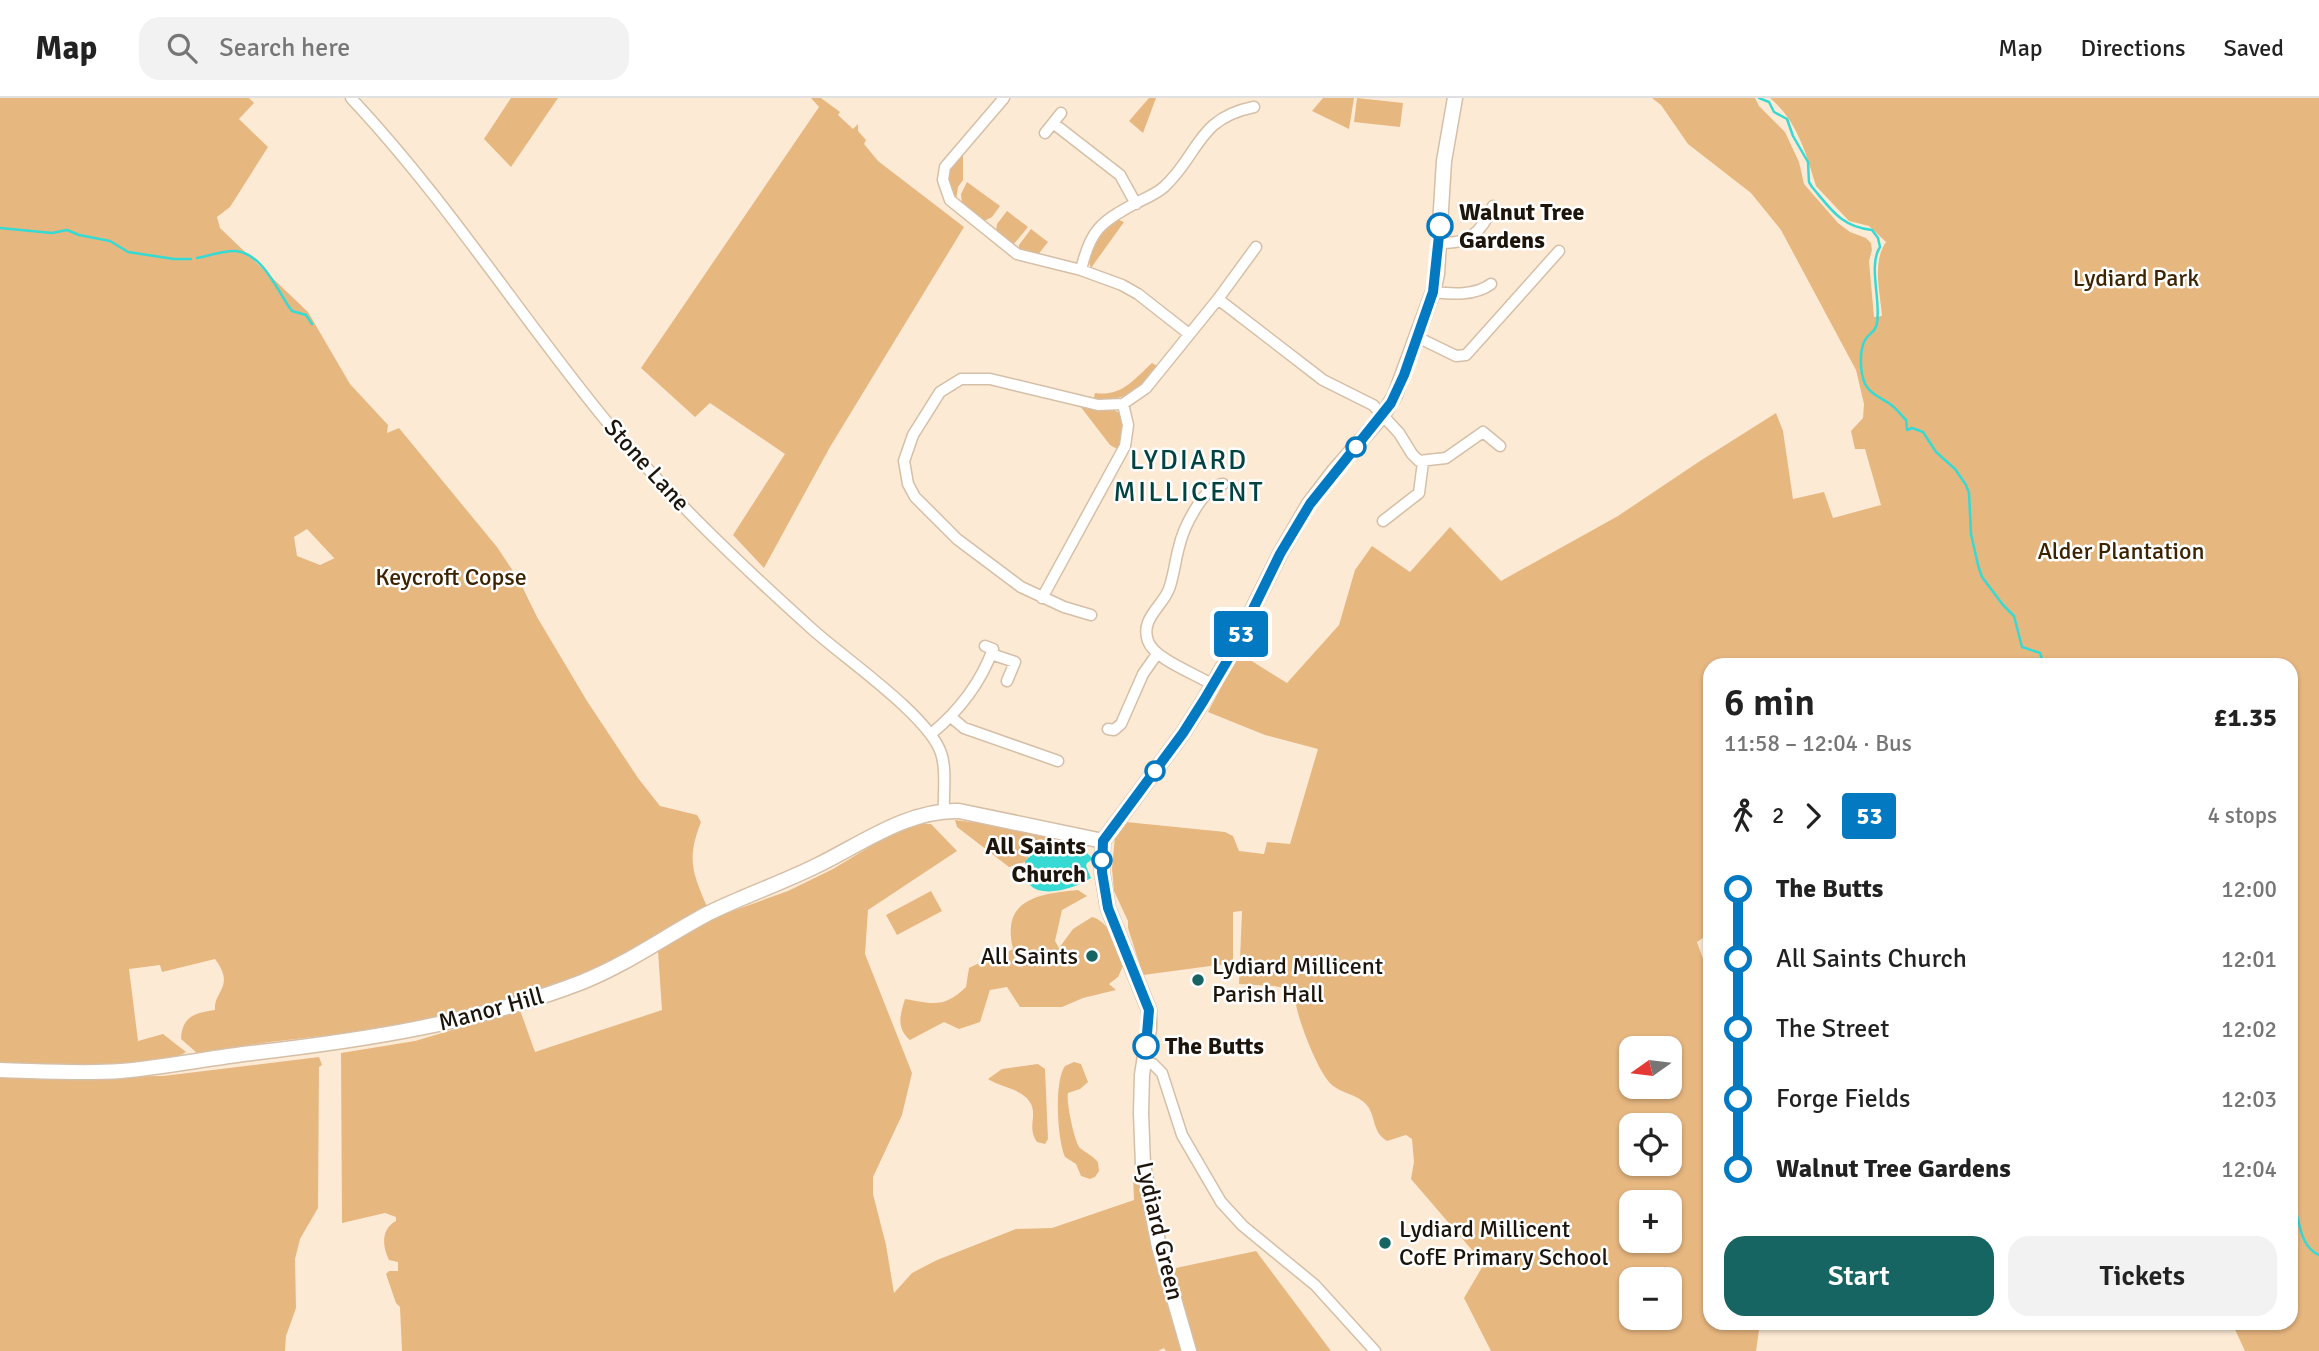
<!DOCTYPE html>
<meta charset="utf-8">
<style>
:root{--surface:#fff;--page:#f2f2f2;--text:#222;--muted:#767676;--line:#e0e0e0;--accent:#176562}
body{margin:0;font-family:Signika,sans-serif;background:var(--page);color:var(--text);height:100vh;display:flex;flex-direction:column;font-size:26px;white-space:nowrap}
*{box-sizing:border-box;margin:0}
p{font-size:23px;color:var(--muted)}
.icon{flex:none;width:38px;height:38px;fill:none;stroke:currentColor;stroke-width:2;stroke-linecap:round;stroke-linejoin:round}
.map{position:relative;flex:1;overflow:hidden}
.drawer{position:absolute;left:1703px;top:560px;width:595px;height:672px;display:flex;flex-direction:column;background:var(--surface);border-radius:21px;box-shadow:0 2px 5px #0004}
.drawer>*{flex:none}
.badge{padding:0 14px;border-radius:5px;font-size:24px;line-height:46px}
.needle{width:46px;rotate:256deg}
.controls{position:absolute;left:1619px;top:938px;display:grid;gap:14px}
.controls a{display:grid;place-items:center;width:63px;height:63px;border-radius:14px;background:var(--surface);box-shadow:0 2px 5px #0004;font-size:35px}
.map>.badge{position:absolute;translate:-50% -50%;box-shadow:0 0 0 4px #fff}
.legs{display:flex;align-items:center;gap:10px;height:77px;padding:0 21px;font-size:23px}
.legs p{margin-inline-start:auto}
.overview{display:flex;align-items:center;justify-content:space-between;height:119px;padding:0 21px}
h1{font-size:38px;font-weight:600;line-height:52px}
.cta{display:flex;gap:14px;margin-top:auto;padding:14px 21px}
.cta a{flex:1;height:80px;border-radius:21px;background:var(--accent);color:#fff;font-size:28px;font-weight:600;line-height:80px;text-align:center}
.cta a+a{background:var(--page);color:var(--text)}
ul{padding:0 21px;list-style:none}
li{display:flex;align-items:center;gap:24px;height:70px;font-size:26px}
li i{display:grid;place-items:center;width:10px;height:100%;margin:0 9px;background:currentColor}
li i::after{content:'';width:18px;height:18px;margin:-9px;border:5px solid;border-radius:50%;background:var(--surface)}
li p{margin-inline-start:auto}
li:first-child i{background:linear-gradient(#0000 50%,currentColor 0)}
li:last-child i{background:linear-gradient(currentColor 50%,#0000 0)}
header{display:flex;align-items:center;gap:42px;box-sizing:border-box;height:98px;padding:0 35px;background:var(--surface);border-bottom:2px solid var(--line)}
header strong{font-size:33px}
nav{display:flex;gap:38px;margin-inline-start:auto;font-size:24px}
.search{width:490px;height:63px;background:var(--page);display:flex;align-items:center;gap:18px;box-sizing:border-box;padding:0 24px;border-radius:21px;color:var(--muted);font-size:26px}
.map>svg:first-child{display:block}
.green{fill:#e7b780;fill-rule:evenodd}
.water{fill:#37d9d3}
.lines{fill:none;stroke-linecap:round;stroke-linejoin:round}
.stream{stroke:#37d9d3;stroke-width:2.5}
.minor-casing{stroke:#d5bfa6;stroke-width:13}
.tertiary-casing{stroke:#d5bfa6;stroke-width:17}
.minor{stroke:#fff;stroke-width:10}
.tertiary{stroke:#fff;stroke-width:14}
.line-1-casing{stroke:#fff;stroke-width:16}
.line-1{stroke:#0279c1;stroke-width:10}
.stop-1-dot{fill:#fff;stroke:#0279c1;stroke-width:3.5}
.poi-dot{fill:#176562;stroke:#fff;stroke-width:2.5}
.labels{text-anchor:middle;dominant-baseline:central;stroke-width:5;stroke-linejoin:round;paint-order:stroke}
.stop-label{font-size:24px;font-weight:bold;fill:#1d150b;stroke:#fff;text-anchor:start}
.park-label{font-size:24px;fill:#3d2300;stroke:#fff}
.street-label{font-size:24px;fill:#1d150b;stroke:#fff}
.poi-label{font-size:24px;fill:#1d150b;stroke:#fff;text-anchor:start}
.quarter-label{font-size:28px;letter-spacing:2px;fill:#004341;stroke:#fff}
</style>
<header>
<strong>Map</strong>
<div class="search"><svg class="icon" aria-label="search" viewBox="0 0 24 24"><circle cx="10" cy="10" r="6"/><path d="M15 15l6 6"/></svg>Search here</div>
<nav><a>Map</a><a>Directions</a><a>Saved</a></nav>
</header>
<div class="map">
<svg width="2319" height="1253" viewBox="0 0 2319 1253">
<rect width="100%" height="100%" fill="#fdead5"/>
<!-- green -->
<path class="green" d="M0,0H249L254,5L239,21L268,49L230,109L217,119L220,130L308,214L350,286L388,327L387,335L399,330L497,449L519,482L537,519L587,603L638,680L660,708L697,717L701,724C686,762 693,776 708,811L646,849L561,889L407,928L270,944L197,955L181,941C182,918 195,915 215,912C213,893 236,889 215,861L162,874L160,867L129,871L138,943L163,936L186,954C160,973 37,967 0,966ZM307,431L334,460H335L320,467L297,458L294,439Z
M511,0H558L511,69L484,41Z
M811,0H821L840,14L838,17L853,31L858,26V33L866,42L864,46L878,63L964,129L830,349L764,470L733,437L785,356L710,305L695,319L641,270L819,9Z
M1149,0H1156L1143,35L1129,23Z
M1323,0H1354L1349,31L1312,13Z
M1357,0L1403,5L1400,29L1354,24Z
M1652,0H1755L1759,8L1785,34L1799,64L1804,86L1838,125L1850,134L1866,140L1871,145L1872,152L1869,163L1874,219L1882,218C1880,194 1872,164 1886,144L1869,128L1849,123L1816,88C1806,55 1797,23 1770,0H2319V1253H2245L2232,1225H2291V567H1710V835L1697,844L1710,880V1225H1760L1756,1253H1491L1464,1200L1484,1166L1411,1081L1414,1064L1412,1041L1406,1037L1387,1043C1373,1034 1376,1023 1369,1010C1360,996 1344,997 1332,987C1318,975 1297,920 1295,901L1318,906V896L1274,888L1239,886L1242,813L1233,814V865L1143,877L1128,830V823L1114,793L1112,771L1115,738L1126,724L1225,734L1233,738L1239,753L1264,756L1267,744L1290,746L1318,651L1265,637L1208,614L1239,555L1287,585L1339,527L1355,472L1372,448L1410,474L1450,429L1501,483L1618,418L1700,363L1776,315L1783,333L1793,401L1824,394L1833,420L1881,407L1865,351H1855L1851,333L1863,320L1864,306L1856,272L1781,132L1751,95L1688,46L1661,7ZM1631,950H1670V989H1631ZM1631,1027H1670V1066H1631ZM1631,1104H1670V1143H1631ZM1631,1181H1670V1220H1631Z
M963,54V82L958,89L956,102L948,92L947,74Z
M967,84L1000,108L992,119L984,123L962,106L961,96Z
M1007,113L1028,129L1013,147L996,133L997,126Z
M1117,121L1124,124L1091,170C1082,150 1103,132 1117,121Z
M1031,131L1048,144L1037,158L1019,150V147Z
M1152,265L1159,269C1139,296 1125,301 1093,303L1095,295C1122,299 1134,281 1152,265Z
M1080,308C1095,312 1116,306 1125,321L1119,352L1110,347Z
M955,722L1050,734L1082,744L1051,748L1029,758L1025,764L1009,769L957,729Z
M920,726H931L957,753L868,812L865,856L912,975L902,1017L873,1079V1096L886,1147L894,1195L912,1175L937,1162L1016,1131L1052,1130L1134,1102L1133,1078L1140,1075L1184,1253H1166L1164,1250L1158,1253H402L400,1209L396,1205L386,1176L389,1173H398V1164L389,1162C382,1148 381,1131 396,1123V1119L385,1115L342,1125L341,955L415,943L520,912L535,954L662,912L658,853L713,820L788,793L833,771L886,739Z
M1078,792L1087,798L1062,812L1055,843L1059,850L1073,831L1092,819C1109,823 1120,850 1124,866L1118,879L1109,886L1116,892L1083,900L1062,909H1020L1007,889L990,892L980,924L959,931L944,924L910,942C896,930 900,917 905,901C934,906 944,910 966,889L969,870C984,862 998,859 1013,851C1001,801 1038,796 1078,792Z
M931,793L942,813L897,837L886,817Z
M319,959L322,967L319,969L318,1110L300,1141L295,1161L296,1210L286,1238L285,1253H0V980L163,978Z
M1074,964L1081,966L1088,984L1080,991L1068,995C1066,1003 1074,1043 1080,1050C1086,1055 1093,1058 1098,1064L1099,1073L1095,1079L1090,1081L1081,1078L1076,1066L1065,1059C1057,1041 1054,983 1065,968Z
M1038,966L1045,971L1048,1041L1045,1046L1037,1044C1027,1029 1037,1019 1031,1006C1024,991 1000,989 988,981L1002,971Z
M1256,1153L1331,1253H1197L1171,1171Z"/>
<!-- water -->
<path class="water" d="M1069,745L1081,749L1093,761L1087,765L1086,768L1091,780C1078,789 1043,801 1030,787C1025,781 1026,771 1025,764C1034,750 1054,748 1069,745Z"/>
<g class="lines">
<!-- stream -->
<path class="stream" d="M1759,0L1769,4L1774,14L1787,21L1793,38L1808,64L1809,84L1812,89C1831,111 1841,129 1872,132L1878,140L1880,149C1868,167 1881,202 1877,225C1876,234 1869,235 1865,242C1859,253 1860,274 1865,286C1871,297 1882,300 1890,306C1896,310 1901,317 1906,322L1907,332L1912,330L1923,334L1936,354L1955,371L1966,387L1969,395L1971,436L1978,467L1982,479L2003,507L2014,518L2022,549L2040,555L2044,567
M0,130L52,135L67,132L79,137L110,143L128,154L174,161H191
M197,160C209,158 224,152 236,153C264,156 278,195 292,213L306,217L312,226
M2291,1105L2294,1107C2300,1124 2300,1149 2319,1157"/>
<!-- minor casing -->
<g class="minor-casing">
<path id="minor" d="M351,0C446,101 520,218 607,324C670,400 740,466 812,531C844,560 929,618 941,655C947,672 943,695 944,713
M1004,0L945,69L943,82L950,102L1017,156L1081,172L1122,187L1138,196L1189,236
M1053,25L1120,77L1136,106
M1045,35L1061,15
M1439,144C1467,148 1482,134 1493,108
M1081,172C1090,133 1100,124 1136,105C1146,100 1156,96 1164,89C1199,57 1197,20 1254,9
M1433,194C1452,196 1475,198 1491,186
M1218,201L1323,282L1373,307L1399,335L1412,356L1419,363L1446,360L1483,334L1500,348
M1417,239L1456,258L1466,257L1559,153
M1383,423L1419,395L1423,364
M1042,500L1125,348L1128,327L1123,306
M1091,517L1064,509L1021,489L957,441L915,399L908,386L904,363L913,337L940,294L961,281H990L1098,307L1123,306L1146,290L1218,201L1256,149
M991,556L1015,564L1007,583
M1213,587C1196,576 1154,561 1148,543C1140,521 1162,509 1169,491C1174,477 1175,463 1179,449C1183,431 1203,388 1223,386
M951,619L964,630L1058,663
M1108,631L1114,632L1121,626L1143,576L1157,556
M931,636C959,613 981,584 993,551L985,548
M1144,965L1153,966L1162,975L1182,1037L1221,1104L1243,1128L1315,1187L1375,1253"/>
</g>
<!-- tertiary casing -->
<g class="tertiary-casing">
<path id="tertiary" d="M0,972C40,973 81,976 121,973C165,969 209,960 252,955C364,942 476,925 582,884C627,866 664,839 707,816C743,798 782,785 818,767C861,746 909,711 959,713L1103,743
M1189,1253L1159,1149L1143,1067L1141,1015L1142,977L1149,931V912L1108,810L1102,774L1103,743L1183,635L1204,602L1230,557L1280,456L1309,406L1335,372L1383,317L1395,297L1433,194L1437,176L1444,63L1455,0"/>
</g>
<!-- minor -->
<use href="#minor" class="minor"/>
<!-- tertiary -->
<use href="#tertiary" class="tertiary"/>
</g>
<g class="lines">
<!-- line-1 casing -->
<g class="line-1-casing">
<path id="line-1" d="M1146,948L1149,912L1108,810L1102,774L1103,743L1183,635L1204,602L1230,558L1280,456L1310,406L1391,305L1404,277L1433,194L1440,128"/>
</g>
<!-- line-1 -->
<use href="#line-1" class="line-1"/>
</g>
<!-- markers -->
<g class="stop-1-dot">
<circle cx="1440" cy="128" r="12"/>
<circle cx="1356" cy="349" r="9"/>
<circle cx="1155" cy="673" r="9"/>
<circle cx="1102" cy="762" r="9"/>
<circle cx="1146" cy="948" r="12"/>
</g>
<g class="poi-dot">
<circle cx="1092" cy="858" r="7"/>
<circle cx="1198" cy="882" r="7"/>
<circle cx="1385" cy="1145" r="7"/>
</g>
<g class="labels">
<!-- stop labels -->
<g class="stop-label">
<text x="1459" y="114">Walnut Tree<tspan x="1459" dy="28">Gardens</tspan></text>
<text x="1086" y="748" text-anchor="end">All Saints<tspan x="1086" dy="28">Church</tspan></text>
<text x="1165" y="948">The Butts</text>
</g>
<!-- park labels -->
<g class="park-label">
<text x="2136" y="180">Lydiard Park</text>
<text x="2121" y="453">Alder Plantation</text>
<text x="451" y="479">Keycroft Copse</text>
</g>
<!-- street labels -->
<g class="street-label">
<text transform="translate(647 367) rotate(48)">Stone Lane</text>
<text transform="translate(491 911) rotate(-15)">Manor Hill</text>
<text transform="translate(1160 1133) rotate(77)">Lydiard Green</text>
</g>
<!-- poi labels -->
<g class="poi-label">
<text x="1078" y="858" text-anchor="end">All Saints</text>
<text x="1212" y="868">Lydiard Millicent<tspan x="1212" dy="28">Parish Hall</tspan></text>
<text x="1399" y="1131">Lydiard Millicent<tspan x="1399" dy="28">CofE Primary School</tspan></text>
</g>
<!-- quarter labels -->
<g class="quarter-label">
<text x="1189" y="362">LYDIARD<tspan x="1189" dy="32">MILLICENT</tspan></text>
</g>
</g>
</svg>
<div class="controls">
<a><svg class="needle" viewBox="-14 -14 28 28"><path d="M0-13l5 13h-10z" fill="#e53935"/><path d="M0 13l5-13h-10z" fill="#767676"/></svg></a>
<a><svg class="icon" aria-label="locate" viewBox="0 0 24 24"><circle cx="12" cy="12" r="6"/><path d="M12 2v4M12 18v4M2 12h4M18 12h4"/></svg></a>
<a>+</a>
<a>−</a>
</div>
<b class="badge" style="left:1241px;top:536px;background:#0279c1;color:#fff">53</b>
<section class="drawer">
<div class="overview"><div><h1>6 min</h1><p>11:58 – 12:04 · Bus</p></div><b>£1.35</b></div>
<div class="legs"><svg class="icon" aria-label="walk" viewBox="0 0 24 24"><circle cx="13" cy="4" r="2"/><path d="M13 8l-2 6 4 7M11 14l-3 7M7 12l3-4h3l4 4"/></svg>2<svg class="icon" aria-label="forward" viewBox="0 0 24 24"><path d="M9 5l7 7-7 7"/></svg><b class="badge" style="background:#0279c1;color:#fff">53</b><p>4 stops</p></div>
<ul>
<li><i style="color:#0279c1"></i><b>The Butts</b><p>12:00</p></li>
<li><i style="color:#0279c1"></i><span>All Saints Church</span><p>12:01</p></li>
<li><i style="color:#0279c1"></i><span>The Street</span><p>12:02</p></li>
<li><i style="color:#0279c1"></i><span>Forge Fields</span><p>12:03</p></li>
<li><i style="color:#0279c1"></i><b>Walnut Tree Gardens</b><p>12:04</p></li>
</ul>
<div class="cta"><a>Start</a><a>Tickets</a></div>
</section>
</div>
